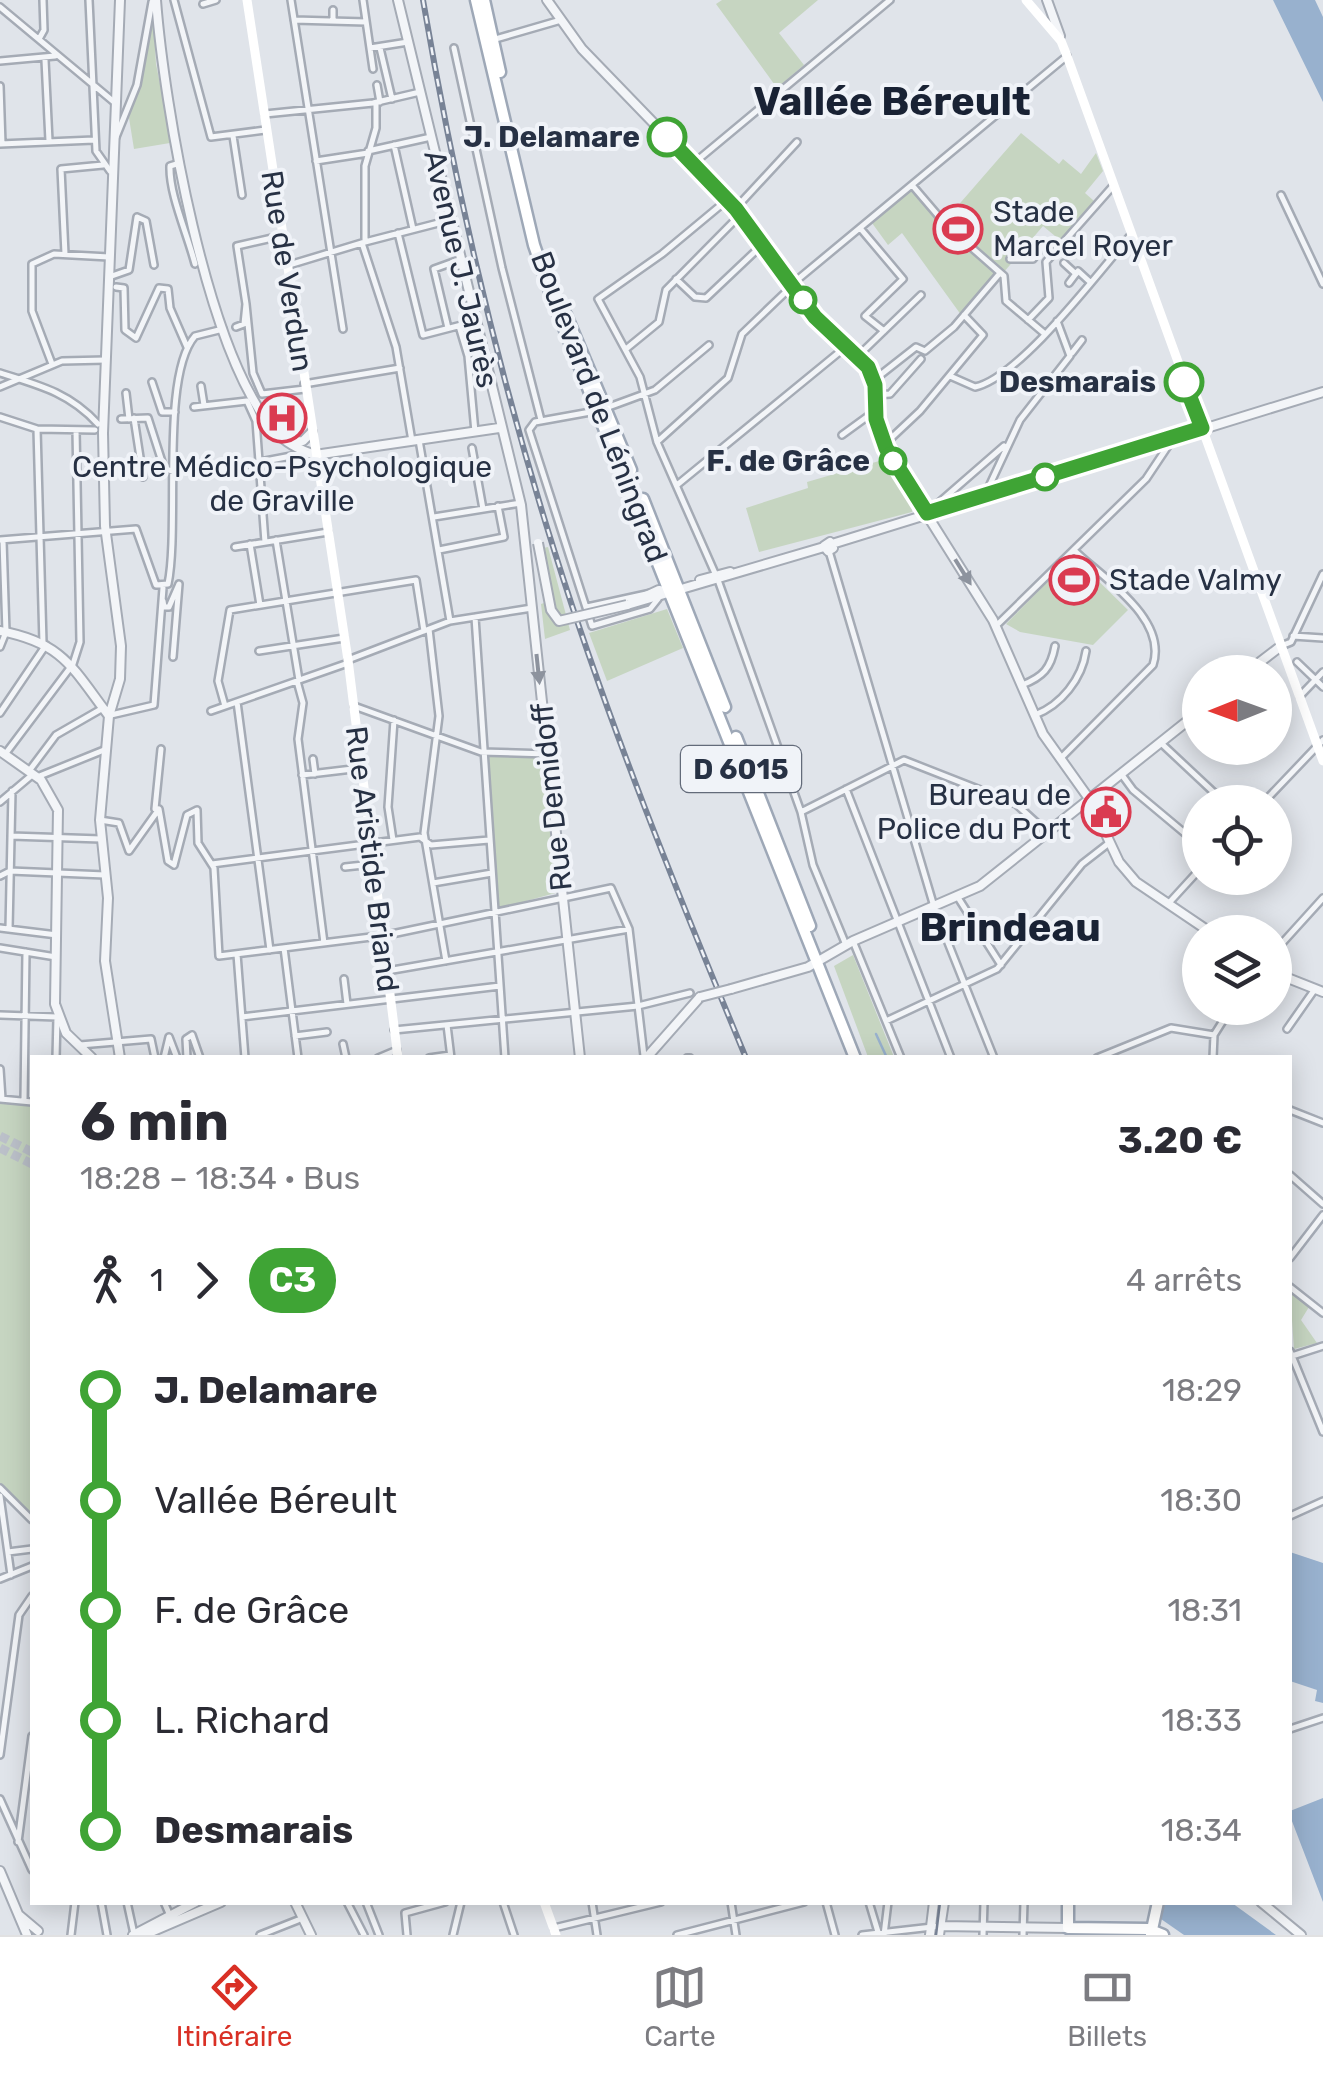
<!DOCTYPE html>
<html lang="fr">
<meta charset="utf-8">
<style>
:root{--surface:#fff;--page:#f2f2f3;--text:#2b2b33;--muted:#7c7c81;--line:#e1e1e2;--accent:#d93025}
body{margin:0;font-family:Rubik,sans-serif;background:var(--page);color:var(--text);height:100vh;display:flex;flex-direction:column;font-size:38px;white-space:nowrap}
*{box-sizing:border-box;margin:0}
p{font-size:32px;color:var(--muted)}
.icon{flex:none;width:55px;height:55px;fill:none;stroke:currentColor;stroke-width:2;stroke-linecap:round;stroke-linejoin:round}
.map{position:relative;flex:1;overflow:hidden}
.panel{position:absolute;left:30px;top:1055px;width:1262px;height:850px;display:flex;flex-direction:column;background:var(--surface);border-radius:0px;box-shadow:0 5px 25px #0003}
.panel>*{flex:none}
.badge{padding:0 20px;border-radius:32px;font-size:35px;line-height:65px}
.needle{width:65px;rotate:269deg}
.fabs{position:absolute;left:1182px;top:655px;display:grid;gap:20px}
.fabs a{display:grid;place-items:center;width:110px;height:110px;border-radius:50%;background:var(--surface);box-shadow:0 5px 25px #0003;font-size:50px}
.map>.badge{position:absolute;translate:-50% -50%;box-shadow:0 0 0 5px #fff}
.legs{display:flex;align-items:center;gap:15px;height:110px;padding:0 50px;font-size:32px}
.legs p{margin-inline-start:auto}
.overview{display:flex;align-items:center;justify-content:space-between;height:170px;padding:0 50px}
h1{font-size:55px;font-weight:700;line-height:75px}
ul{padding:0 50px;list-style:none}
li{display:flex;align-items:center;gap:35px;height:110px;font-size:38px}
li i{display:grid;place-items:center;width:15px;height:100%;margin:0 12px;background:currentColor}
li i::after{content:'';width:25px;height:25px;margin:-12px;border:8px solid;border-radius:50%;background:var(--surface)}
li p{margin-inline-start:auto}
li:first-child i{background:linear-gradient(#0000 50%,currentColor 0)}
li:last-child i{background:linear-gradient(currentColor 50%,#0000 0)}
.dock{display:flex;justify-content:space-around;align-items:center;height:140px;border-top:2px solid var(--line);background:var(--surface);font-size:28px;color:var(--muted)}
.dock a{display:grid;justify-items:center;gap:5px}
.dock .on{color:var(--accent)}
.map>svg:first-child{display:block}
.green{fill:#c6d5c1}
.water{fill:#98b1ce}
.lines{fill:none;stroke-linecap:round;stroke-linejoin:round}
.stream{stroke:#98b1ce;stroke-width:2.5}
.secondary-tunnel{stroke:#bbc0c9;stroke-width:9;stroke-dasharray:9 4.5;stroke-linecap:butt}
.minor-casing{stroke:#a5abb5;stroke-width:10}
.tertiary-casing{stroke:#a5abb5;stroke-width:12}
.primary-casing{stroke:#9ea8b7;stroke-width:15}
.minor{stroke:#f3f5f8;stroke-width:5}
.tertiary{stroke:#f3f5f8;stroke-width:8}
.secondary{stroke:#fff;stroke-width:9}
.primary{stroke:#fff;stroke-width:10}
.tram{stroke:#788396;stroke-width:2.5}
.rail-casing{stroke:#788396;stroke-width:6}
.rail{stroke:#f0f3f8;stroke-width:2.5;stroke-dasharray:8;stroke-linecap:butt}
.tertiary-bridge-casing{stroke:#a5abb5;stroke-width:12;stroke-linecap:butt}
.tertiary-bridge{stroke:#f3f5f8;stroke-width:8}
.oneway{fill:#8d939e}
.line-1-casing{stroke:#fff;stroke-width:22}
.line-1{stroke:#3fa435;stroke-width:15}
.stop-1-dot{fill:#fff;stroke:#3fa435;stroke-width:5}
.labels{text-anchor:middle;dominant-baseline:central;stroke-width:8;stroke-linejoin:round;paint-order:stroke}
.shield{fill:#f0f3f8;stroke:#636b7a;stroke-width:2.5}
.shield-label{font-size:28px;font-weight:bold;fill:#273144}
.stop-label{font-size:30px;font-weight:bold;fill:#273144;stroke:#f0f3f8;text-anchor:end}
.poi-label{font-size:30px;fill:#273144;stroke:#f0f3f8;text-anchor:start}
.street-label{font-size:30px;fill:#273144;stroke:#f0f3f8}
.district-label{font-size:40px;font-weight:bold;fill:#192234;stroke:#f0f3f8}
</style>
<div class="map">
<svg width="1323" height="1935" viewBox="0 0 1323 1935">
<rect width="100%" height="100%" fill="#e0e4ea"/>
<!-- green -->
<path class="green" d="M722,0H818L779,33L804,65L777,88L716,4Z
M153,10L156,64L171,138L170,143L134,149L129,118Z
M1021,133L1059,164L1063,159L1081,174L1096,153L1103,171L1085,193L1094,201L1061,241L1043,226L964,319L902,233L888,245L872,223L917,184L935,210L948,217Z
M886,459L913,506L912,512L759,552L746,508L808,488L807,482Z
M548,547L570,630L545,639L541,604L553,600L543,548Z
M1073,556L1128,610L1093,645L1020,632L1006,624Z
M667,609L683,648L607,681L589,633Z
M487,756L546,757L559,892L497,909Z
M853,955L894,1057H868L834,966Z
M0,1103L32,1106V1515L0,1483Z
M1290,1292L1309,1307L1301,1320L1317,1343L1294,1349Z"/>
<!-- water -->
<path class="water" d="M1273,0H1315L1323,17V102Z
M1290,1552L1323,1563V1703L1315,1701L1317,1690L1290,1681Z
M1323,1798V1902L1290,1816V1811Z
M1165,1903H1232L1276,1935H1184L1161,1919Z"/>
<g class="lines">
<!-- stream -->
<path class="stream" d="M876,1034L887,1058"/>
<!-- secondary-tunnel -->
<path class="secondary-tunnel" d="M0,1136L32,1152
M0,1148L32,1164"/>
<!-- minor casing -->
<g class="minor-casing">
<path id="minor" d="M89,0L96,151L110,171
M174,0L211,137L265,130
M291,0L343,329
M363,0L373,69
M203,4L216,0
M0,7L114,102
M294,20L366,22
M333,21V10
M39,39L44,30L43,0
M492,40L561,20
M370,48L408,42
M380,48L392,99
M454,48L502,268L541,420
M45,60L49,141
M0,61L55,56
M377,85L380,102
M0,86L2,144
M265,114L373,103L420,92
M233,136L242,195
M114,142L137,85L152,2
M0,144L94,140
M394,145L413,229
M368,151L431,137
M316,161L368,153
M180,163L170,166C169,194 187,233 195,264
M694,163L890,0
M912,185L947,226L1004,276L1006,301L1045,334
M1281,195L1323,284
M727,200L662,254L598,299L640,377L657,442L718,580L801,812L813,865L846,945
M735,209L797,142
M860,228L903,279L865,316L884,331
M398,233L423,335L473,322
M365,242L450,220
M362,243L396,347L412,441
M65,254L61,169L103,165
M1010,259H1033L1043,246L1053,253
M1064,263L1076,274
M289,265L365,242V166L376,128V103
M109,277L129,270L137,217L146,221L154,265
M676,279L695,297L706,298L762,245
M1069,283L1078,271L1090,282
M791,285L1067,56
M116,287L124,288L125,330L136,338L159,288L168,289L170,308L187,347
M246,304L253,373L262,394L305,389
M1028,320L1049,298L1046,262L1113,186
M459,326L468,356L475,432
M236,327L244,324L246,304L237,246L281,236
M448,328L434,269L459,260
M626,349L659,322L666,290L740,215
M1072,353L1082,340
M859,355L921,295
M52,364L32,311V264L54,254L109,257
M0,373C39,385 70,393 98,424
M950,376L975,387C1019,378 1098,273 1130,236
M874,380L916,347L925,351L954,327L1000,273
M152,382L162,412H175
M304,384L400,368
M201,386L204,405
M0,387L62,361L106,360
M126,393L129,419
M876,395L890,394L921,359
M194,407L247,401L256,421L265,542
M606,408L655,390L709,345
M596,411L535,422L529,430L592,626L650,609L658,599
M0,417L37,429L95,430
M134,418L143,477
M121,419L148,418L164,468L174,472
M37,429L43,643
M842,435L875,411
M419,440L450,621
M657,442L728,378L742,334L792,286
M887,442L920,411L983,335L964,315
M472,448L483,509
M223,469L307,453
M677,485L848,345
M985,495L1020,420L1070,356L1057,321
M927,513L1004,446
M434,517L521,503
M0,540L136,529L156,585L168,584C180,526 160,376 195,336L223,329
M276,540L299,680
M250,544L260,605
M235,547L328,532
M439,550L504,537L498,506
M829,551L935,910L994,1058
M163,601L164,607H169L179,584L173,657
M587,607L651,593
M475,617L505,1058
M999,623L1146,479L1172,440
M429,629L439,716L424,833L446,961
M1293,636L1323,638
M1281,646L1291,642L1323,574
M0,647L6,632L3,541
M259,651L344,638
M348,660L450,621L532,608
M1297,662L1323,687
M297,681L303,703L298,739L324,943
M1022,685C1043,677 1051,668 1055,646
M1300,696L1323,672
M237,702L270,950
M225,706L218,681L230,610L416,580L424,631
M354,706L481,752L548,754
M211,711L348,663
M0,713L46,645
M111,715L154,705L163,588
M1035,715C1061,705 1082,679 1086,651
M1161,743L1224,802
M6,753L73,664L80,642L76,430
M313,759L315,774
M1060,759L1153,665C1168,619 1104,579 1075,551
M29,771L56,735L103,708
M302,775L361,768
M1122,775L1133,790L1200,846
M37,777L104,750
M846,789L951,1058
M0,802L32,775
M1264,802L1323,740
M155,809L161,749
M801,812L904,760L1016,804L1049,834
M100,820L119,823L129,851L159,809L168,861L174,865L187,815L197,810L198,843L214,868L219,956L387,935L611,888L629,929L644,1056
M11,836L101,839
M393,840L388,807L394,720
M212,864L420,837L431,845L489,840
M345,867L373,864
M0,876L10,871L105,875
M433,883L492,873
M957,896L1001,965
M1168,904L1200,869
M0,928L57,935
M9,929L12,791
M853,941L901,1058
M0,948L56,957
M284,948L298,1058
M1275,951L1323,898
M237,954L245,1058
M387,971L629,929
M344,979L347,1004
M0,1015L57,1017L56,1058
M242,1017L500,986
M886,1021L997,969L1082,864L1109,843
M447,1025L451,1058
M1287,1029L1315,989
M394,1030L638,1006L690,993
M295,1036L327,1032
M343,1044L346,1058
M80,1045L151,1039L155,1058
M164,1058L169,1037L177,1058
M187,1058L186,1039L192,1035L200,1058
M378,1058L397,1050
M429,1058L450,1055
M687,1058H690
M1097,1058L1171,1028L1214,1035
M1213,1058L1214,1035L1231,1008
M0,1069L2,1099
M0,1099L32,1102
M24,1100L26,952
M1290,1110L1323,1123
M1290,1175L1323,1204
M1290,1258L1323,1215
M1290,1287L1323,1313
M1290,1351L1323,1432
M1292,1356L1323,1346
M0,1488L32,1520
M0,1496L11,1575
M1290,1516L1323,1501
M8,1552L32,1549
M0,1579L32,1566
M1290,1729L1323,1718
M0,1755L19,1615L32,1596
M0,1799L32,1870
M18,1842L32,1736
M101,1902L107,1935
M127,1902L134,1934
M164,1902L171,1918
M347,1902L364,1935
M366,1902L379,1935
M503,1902L514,1935
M592,1902L597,1935
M731,1902L736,1935
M826,1902L835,1935
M869,1902L878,1932
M554,1928L661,1902
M71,1935L75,1902
M260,1935L298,1920
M407,1935L405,1913L445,1902
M453,1935L461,1902
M677,1935L804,1902
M862,1935L941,1926
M884,1935L888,1902
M983,1935L984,1902
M1023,1935L1024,1902"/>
</g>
<!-- tertiary casing -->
<g class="tertiary-casing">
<path id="tertiary" d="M156,0C164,105 206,355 276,432C287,444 300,450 315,455L499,428
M398,0L521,505L580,1058
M547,0L582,49L727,199L815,317L864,361L874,380L876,419L890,456L993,620L1043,734L1090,800L1119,862L1136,882L1210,932
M1047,0L1060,36
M290,442L303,441L312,432
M830,542L833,548L828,551L824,546Z
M832,544L1323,392
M700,580L730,572
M631,603L659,590L669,592
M627,605L824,547
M0,631C64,643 73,669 109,716
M1247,672L1281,646
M0,751L41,780L58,810L55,1004L66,1033L92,1058
M1275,973L1323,992
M731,989L808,967L853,941L980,886L1200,711
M648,1056L700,997
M120,1058L105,961L108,898L100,820L109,716L120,679L121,646L105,526L103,433L120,0
M0,1871L27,1935
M295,1902L311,1935
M1261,1902L1301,1935
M19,1915L38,1931
M941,1926L1068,1928
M133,1935L196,1902
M144,1935L221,1902
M930,1935L934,1902
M939,1935L944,1902"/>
</g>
<!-- primary casing -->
<g class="primary-casing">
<path id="primary" d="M476,0L534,245L553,300L855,1058
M484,0L500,72
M566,315L631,470
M643,499L725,707
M736,737L810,926
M1068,1902V1928L1148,1929L1163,1935
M1151,1934L1158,1902"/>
</g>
<!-- minor -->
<use href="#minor" class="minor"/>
<!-- tertiary -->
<use href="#tertiary" class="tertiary"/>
<!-- secondary -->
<path class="secondary" d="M247,0L348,660L398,1058
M1026,0L1061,41L1067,56L1323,761
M544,1902L556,1935"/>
<!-- primary -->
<use href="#primary" class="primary"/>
<!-- tram -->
<path class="tram" d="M936,1935L940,1902"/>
<!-- rail casing -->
<g class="rail-casing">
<path id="rail" d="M423,0C455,187 498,373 555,553C609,725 677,892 746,1058"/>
</g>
<!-- rail -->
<use href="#rail" class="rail"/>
<!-- tertiary-bridge casing -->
<g class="tertiary-bridge-casing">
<path id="tertiary-bridge" d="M538,543L551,610L559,621L627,605
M700,997L731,989"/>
</g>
<!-- tertiary-bridge -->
<use href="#tertiary-bridge" class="tertiary-bridge"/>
</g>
<!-- one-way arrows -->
<defs><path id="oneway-solid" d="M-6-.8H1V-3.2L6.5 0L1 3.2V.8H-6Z" transform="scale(2.5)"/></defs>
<g class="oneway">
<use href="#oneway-solid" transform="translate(963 572) rotate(58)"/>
<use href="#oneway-solid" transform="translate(538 669) rotate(84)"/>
</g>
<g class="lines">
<!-- line-1 casing -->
<g class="line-1-casing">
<path id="line-1" d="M667,137L736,209L815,317L868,367L875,385L876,419L886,448L927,513L1202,428L1184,382"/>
</g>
<!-- line-1 -->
<use href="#line-1" class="line-1"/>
</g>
<!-- icons -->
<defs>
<g id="stadium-ring" transform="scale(2.5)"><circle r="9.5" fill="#f0f3f8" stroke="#da3b51" stroke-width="1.5"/><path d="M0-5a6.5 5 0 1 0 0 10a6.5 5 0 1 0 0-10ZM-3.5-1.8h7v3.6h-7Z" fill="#da3b51"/></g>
<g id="hospital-ring" transform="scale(2.5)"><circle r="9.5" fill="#f0f3f8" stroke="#da3b51" stroke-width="1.5"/><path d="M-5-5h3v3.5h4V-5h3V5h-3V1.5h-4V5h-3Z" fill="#da3b51"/></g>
<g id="civic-ring" transform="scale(2.5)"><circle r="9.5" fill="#f0f3f8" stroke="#da3b51" stroke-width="1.5"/><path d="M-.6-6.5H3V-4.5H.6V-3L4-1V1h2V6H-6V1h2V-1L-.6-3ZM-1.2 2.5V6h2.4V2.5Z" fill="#da3b51"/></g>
</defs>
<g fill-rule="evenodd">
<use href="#stadium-ring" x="958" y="229"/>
<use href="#hospital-ring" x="282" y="418"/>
<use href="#stadium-ring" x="1074" y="580"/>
<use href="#civic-ring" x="1106" y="812"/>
</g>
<!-- markers -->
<g class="stop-1-dot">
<circle cx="667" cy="137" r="18"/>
<circle cx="803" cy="300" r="12"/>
<circle cx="1184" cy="382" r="18"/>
<circle cx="893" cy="461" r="12"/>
<circle cx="1045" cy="477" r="12"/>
</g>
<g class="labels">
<!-- shield labels -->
<rect class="shield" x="681" y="746" width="120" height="46" rx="8"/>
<g class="shield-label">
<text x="741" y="769">D 6015</text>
</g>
<!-- stop labels -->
<g class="stop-label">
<text x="640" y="137">J. Delamare</text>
<text x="1156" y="382">Desmarais</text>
<text x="870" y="461">F. de Grâce</text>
</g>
<!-- poi labels -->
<g class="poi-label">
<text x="993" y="212">Stade<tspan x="993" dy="34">Marcel Royer</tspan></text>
<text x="282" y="467" text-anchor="middle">Centre Médico-Psychologique<tspan x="282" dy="34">de Graville</tspan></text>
<text x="1109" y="580">Stade Valmy</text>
<text x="1071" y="795" text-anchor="end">Bureau de<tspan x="1071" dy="34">Police du Port</tspan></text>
</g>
<!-- street labels -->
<g class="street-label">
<text transform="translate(461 269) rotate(77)">Avenue J. Jaurès</text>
<text transform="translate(287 271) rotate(81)">Rue de Verdun</text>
<text transform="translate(599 407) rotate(69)">Boulevard de Léningrad</text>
<text transform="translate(552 797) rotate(-96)">Rue Demidoff</text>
<text transform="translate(372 859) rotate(83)">Rue Aristide Briand</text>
</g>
<!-- district labels -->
<g class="district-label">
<text x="892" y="101">Vallée Béreult</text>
<text x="1010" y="927">Brindeau</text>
</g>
</g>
</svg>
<div class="fabs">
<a><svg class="needle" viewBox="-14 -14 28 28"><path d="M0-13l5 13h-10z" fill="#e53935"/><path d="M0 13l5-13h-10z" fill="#7c7c81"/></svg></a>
<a><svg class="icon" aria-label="locate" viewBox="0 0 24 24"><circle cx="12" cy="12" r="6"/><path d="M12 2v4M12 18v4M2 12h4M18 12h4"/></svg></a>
<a><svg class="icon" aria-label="layers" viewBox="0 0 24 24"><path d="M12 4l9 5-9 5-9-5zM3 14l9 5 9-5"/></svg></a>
</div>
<section class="panel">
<div class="overview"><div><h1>6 min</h1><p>18:28 – 18:34 · Bus</p></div><b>3.20 €</b></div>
<div class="legs"><svg class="icon" aria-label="walk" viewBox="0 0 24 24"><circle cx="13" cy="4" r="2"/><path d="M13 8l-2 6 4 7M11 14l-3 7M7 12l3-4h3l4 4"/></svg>1<svg class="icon" aria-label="forward" viewBox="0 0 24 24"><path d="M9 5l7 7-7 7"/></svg><b class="badge" style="background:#3fa435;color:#fff">C3</b><p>4 arrêts</p></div>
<ul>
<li><i style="color:#3fa435"></i><b>J. Delamare</b><p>18:29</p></li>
<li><i style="color:#3fa435"></i><span>Vallée Béreult</span><p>18:30</p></li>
<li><i style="color:#3fa435"></i><span>F. de Grâce</span><p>18:31</p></li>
<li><i style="color:#3fa435"></i><span>L. Richard</span><p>18:33</p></li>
<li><i style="color:#3fa435"></i><b>Desmarais</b><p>18:34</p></li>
</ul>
</section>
</div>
<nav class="dock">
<a class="on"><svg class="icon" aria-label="directions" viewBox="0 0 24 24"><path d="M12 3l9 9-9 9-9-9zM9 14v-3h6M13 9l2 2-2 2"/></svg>Itinéraire</a>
<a><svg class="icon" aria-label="map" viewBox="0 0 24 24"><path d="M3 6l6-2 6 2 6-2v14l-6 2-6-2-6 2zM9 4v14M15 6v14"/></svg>Carte</a>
<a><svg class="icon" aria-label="tickets" viewBox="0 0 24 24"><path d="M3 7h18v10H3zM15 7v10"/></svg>Billets</a>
</nav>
